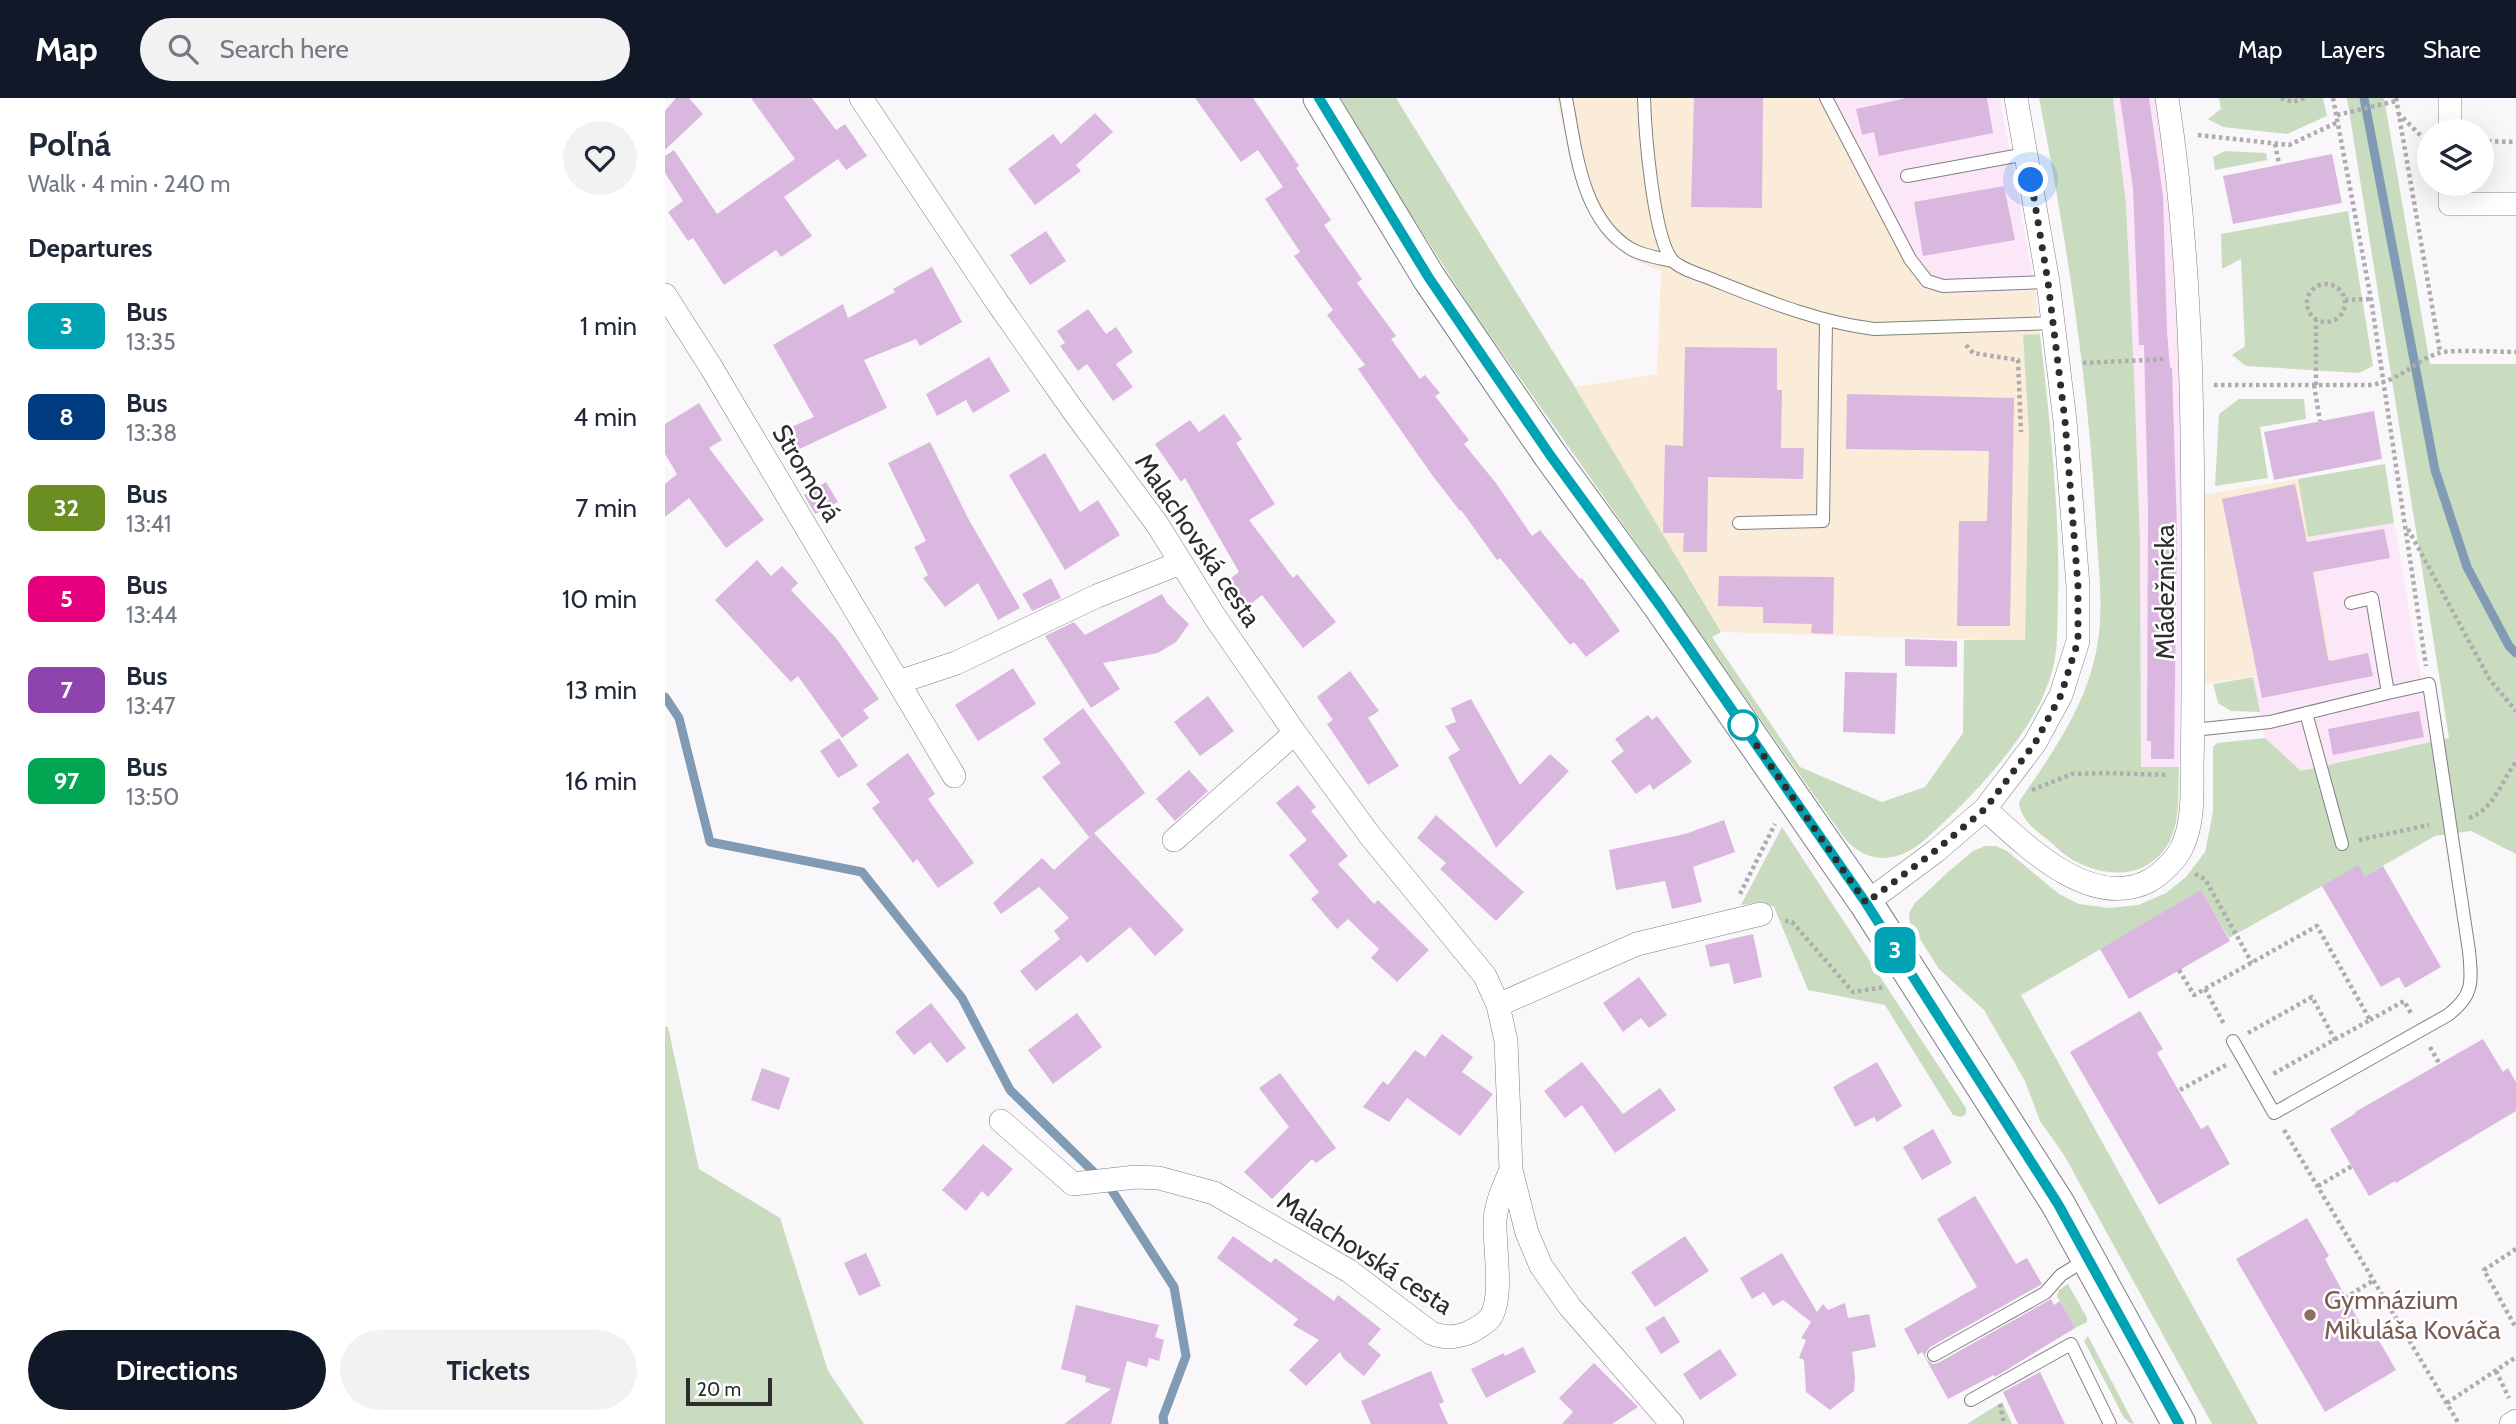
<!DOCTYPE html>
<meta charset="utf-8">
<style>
:root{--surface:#fff;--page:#f2f2f3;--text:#1f2937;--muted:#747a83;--accent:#111827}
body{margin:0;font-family:Cabin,sans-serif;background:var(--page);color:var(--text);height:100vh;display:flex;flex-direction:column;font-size:26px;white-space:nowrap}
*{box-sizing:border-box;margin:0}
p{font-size:23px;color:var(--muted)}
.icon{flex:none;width:38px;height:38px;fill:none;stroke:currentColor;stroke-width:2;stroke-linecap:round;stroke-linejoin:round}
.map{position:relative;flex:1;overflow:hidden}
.sheet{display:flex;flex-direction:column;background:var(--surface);width:665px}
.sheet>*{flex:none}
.badge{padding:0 14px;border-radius:10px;font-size:24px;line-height:46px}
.buttons{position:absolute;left:1752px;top:21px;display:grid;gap:14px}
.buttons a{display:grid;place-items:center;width:77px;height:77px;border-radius:50%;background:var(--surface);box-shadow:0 7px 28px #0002;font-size:35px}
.scale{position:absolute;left:21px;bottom:18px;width:86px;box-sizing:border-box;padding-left:7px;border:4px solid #2e2d2e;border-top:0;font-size:19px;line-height:24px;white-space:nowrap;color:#2e2d2e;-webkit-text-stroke:5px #fff;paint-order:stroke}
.you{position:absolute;width:35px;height:35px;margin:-18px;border:5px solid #fff;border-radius:50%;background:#1a73e8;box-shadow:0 0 0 10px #1a73e833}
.map>.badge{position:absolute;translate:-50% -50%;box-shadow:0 0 0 4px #fff}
h2{padding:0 28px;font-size:26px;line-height:63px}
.round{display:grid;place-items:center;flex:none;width:74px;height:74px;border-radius:37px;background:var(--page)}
.overview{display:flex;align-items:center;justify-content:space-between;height:119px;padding:0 28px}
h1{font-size:33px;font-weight:800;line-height:52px}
.button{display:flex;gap:14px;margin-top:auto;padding:14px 28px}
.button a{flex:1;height:80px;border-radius:42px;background:var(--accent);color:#fff;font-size:28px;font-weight:800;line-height:80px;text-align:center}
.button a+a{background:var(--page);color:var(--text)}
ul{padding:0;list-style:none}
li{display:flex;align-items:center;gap:21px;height:91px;padding:0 28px}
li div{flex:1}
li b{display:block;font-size:26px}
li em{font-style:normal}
li .badge{min-width:77px;font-weight:700;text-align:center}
header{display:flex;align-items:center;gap:42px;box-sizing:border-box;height:98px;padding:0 35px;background:var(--accent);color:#fff}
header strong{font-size:33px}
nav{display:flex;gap:38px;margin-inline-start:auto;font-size:24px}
.search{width:490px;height:63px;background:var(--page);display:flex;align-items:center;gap:18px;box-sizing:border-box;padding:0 24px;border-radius:38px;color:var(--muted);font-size:26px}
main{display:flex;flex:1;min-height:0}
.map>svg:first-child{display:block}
.commercial{fill:#faecd8}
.industrial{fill:#fbe7f7}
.green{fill:#c9dcc0}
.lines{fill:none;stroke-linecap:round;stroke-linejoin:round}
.stream{stroke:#819bb4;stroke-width:9}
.building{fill:#d9b7de}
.lane-casing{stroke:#817f82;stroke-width:14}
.street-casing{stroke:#817f82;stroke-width:24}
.secondary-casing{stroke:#817f82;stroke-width:35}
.path{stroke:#aeacae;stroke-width:4.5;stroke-dasharray:3.5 3.5;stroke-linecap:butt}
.lane{stroke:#fff;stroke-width:12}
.street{stroke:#fff;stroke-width:23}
.secondary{stroke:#fff;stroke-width:33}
.line-casing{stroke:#fff;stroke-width:16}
.line{stroke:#00a3b4;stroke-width:10}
.walk{stroke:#2e2d2e;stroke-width:7;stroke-dasharray:0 12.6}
.stop-dot{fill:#fff;stroke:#00a3b4;stroke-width:3.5}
.education-dot{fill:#8d6e63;stroke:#fff;stroke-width:2.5}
.labels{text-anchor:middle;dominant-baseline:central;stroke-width:5;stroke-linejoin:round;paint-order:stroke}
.street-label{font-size:26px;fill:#2e2d2e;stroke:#fff}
.education-label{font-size:26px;fill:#785e54;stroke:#fff;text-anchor:start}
</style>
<header>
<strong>Map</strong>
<div class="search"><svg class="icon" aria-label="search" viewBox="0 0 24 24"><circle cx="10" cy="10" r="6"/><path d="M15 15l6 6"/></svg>Search here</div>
<nav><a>Map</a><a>Layers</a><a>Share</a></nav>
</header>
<main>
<section class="sheet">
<div class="overview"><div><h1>Poľná</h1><p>Walk · 4 min · 240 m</p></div><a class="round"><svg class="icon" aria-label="heart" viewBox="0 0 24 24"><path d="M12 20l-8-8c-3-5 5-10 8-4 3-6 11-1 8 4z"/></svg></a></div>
<h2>Departures</h2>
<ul>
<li><span class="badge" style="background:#00a3b4;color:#fff">3</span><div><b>Bus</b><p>13:35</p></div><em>1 min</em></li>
<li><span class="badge" style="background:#003b80;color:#fff">8</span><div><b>Bus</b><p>13:38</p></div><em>4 min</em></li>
<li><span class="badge" style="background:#6b8e23;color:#fff">32</span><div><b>Bus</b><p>13:41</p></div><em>7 min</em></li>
<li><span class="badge" style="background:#e6007e;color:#fff">5</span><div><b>Bus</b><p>13:44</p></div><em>10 min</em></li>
<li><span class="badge" style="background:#8e44ad;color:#fff">7</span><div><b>Bus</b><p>13:47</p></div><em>13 min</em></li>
<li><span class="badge" style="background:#00a651;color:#fff">97</span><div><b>Bus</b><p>13:50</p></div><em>16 min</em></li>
</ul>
<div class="button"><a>Directions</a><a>Tickets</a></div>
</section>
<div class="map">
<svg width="1851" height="1326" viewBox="0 0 1851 1326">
<rect width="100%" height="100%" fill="#faf7fa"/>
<!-- commercial -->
<path class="commercial" d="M891,0H1168L1295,197L1370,192L1375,236L1358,237L1364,336L1360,543L1056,534L910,289L992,276L996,173L966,161L939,140L917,101Z
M1633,381L1667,565L1516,590L1518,400Z"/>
<!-- industrial -->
<path class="industrial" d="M1168,0H1335L1370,192L1295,197L1255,165Z
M1448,0H1491L1504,100L1514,244L1518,400L1514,669H1476L1475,444L1469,276L1461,106Z
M1729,425L1767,644L1636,673L1600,640L1588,579L1667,565L1643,439Z"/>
<!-- green -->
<path class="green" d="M676,0H731L910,289L1056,534L1047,539L1135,669L1217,704L1260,689L1298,635L1299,542H1360L1364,336L1358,237L1375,236C1385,324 1395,413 1393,501C1392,527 1394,555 1385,580C1367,638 1307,699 1263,739C1236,764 1206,769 1180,741L807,212L721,78Z
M1374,0H1448L1461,106L1469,276L1475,444L1476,669H1514C1513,694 1516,726 1502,748C1481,780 1443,780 1412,764C1401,759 1391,749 1382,741C1369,731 1356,722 1354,704C1385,658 1420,610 1431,554C1440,513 1433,468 1431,427C1424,285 1401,139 1374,0Z
M1554,0H1658L1662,18L1622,36L1558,29L1543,21L1556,11Z
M1682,0H1719L1765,266H1851V756L1806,733L1770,738L1700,778L1693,768L1564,840L1536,793L1356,897L1593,1326H1547L1399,1057L1375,1023L1360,983L1319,912L1274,871L1245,825L1244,815L1250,805L1282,775L1308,753L1320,748H1331L1342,753L1394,796L1414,806L1444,810L1473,807L1501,795L1521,779L1540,754L1548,714V649L1552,645L1600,640L1636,673L1784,640Z
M1560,53L1601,55L1602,62L1550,72L1548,59Z
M1683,113L1708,268L1694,275L1581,268L1567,257L1580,248L1576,161L1557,171L1556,136Z
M1574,301H1639L1641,321L1595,329L1603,380L1550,388L1554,316Z
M1720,366L1729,425L1643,439L1633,381Z
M1588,579L1595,614L1566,613L1553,605L1548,586Z
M1117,729L1301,1010V1016L1296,1019L1288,1017L1220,907L1143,892L1109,809L1096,804L1076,807Z
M0,929H3L34,1071L115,1120L163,1273L199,1326H0Z
M1403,1186L1422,1220V1224L1410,1230L1392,1198L1394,1192Z
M1423,1238L1469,1326L1465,1325L1459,1320L1419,1243Z
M1337,1304L1347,1326H1302Z"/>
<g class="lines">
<!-- stream -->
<path class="stream" d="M1699,0L1770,372L1802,469L1844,548L1851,555
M0,599L14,620L45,744L197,774L297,900L345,992L446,1091L509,1189L521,1258L498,1319L499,1326"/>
</g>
<!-- building -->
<path class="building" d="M11,0H24L38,16L0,52V13Z
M86,0H147L171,32L180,26L202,58L181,72L173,61L119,99L147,138L116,159L111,152L59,187L28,140L23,143L3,114L18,103L0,75V58L9,52L52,116L130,61Z
M530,0H588L634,68L631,70L666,122L659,127L697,181L692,185L731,238L726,241L755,281L760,277L775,295L770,298L804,342L799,346L831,385L867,438L875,432L915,481L917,480L955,533L921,559L909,544L905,547L835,460L832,462L796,412L795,413L767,377L693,271L700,267L662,217L668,212L629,158L635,154L600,101L618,89L593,52L576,64Z
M1029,0H1098L1097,110L1026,109Z
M1242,0H1322L1328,35L1214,58L1209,34L1197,37L1191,11Z
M1455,0H1484L1498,98L1502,234L1505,270H1507L1512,431L1509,661H1486V643H1482L1483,412L1479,247H1474L1468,90Z
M430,15L448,34L411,67L416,73L370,107L343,71L388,36L396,46Z
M1667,56L1677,105L1568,126L1558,78Z
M1339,88L1350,142L1258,158L1249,104Z
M381,133L401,163L365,187L345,157Z
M267,169L297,224L255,248L251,241L199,262L222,310L126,355L117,333L149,319L108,247L178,206L183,220L230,194L228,191Z
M423,211L441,236L451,229L468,254L451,266L468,289L448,303L422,266L413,273L395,248L400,245L392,233Z
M1020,249L1112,250V292H1117L1116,350H1139L1138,381L1043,379L1042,454H1018L1019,435H998L1000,347L1018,348Z
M324,259L345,293L308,315L301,302L272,318L261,296Z
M1182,296L1349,300L1345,528H1292L1294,423H1322L1324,353L1181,351Z
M34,305L57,342L44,350L99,422L61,450L24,400L0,419V386L12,376L0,356V326Z
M1709,313L1717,361L1609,382L1599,334Z
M559,316L577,341L571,345L610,406L584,422L628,480L632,476L671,524L638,550L597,497L582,509L562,483L574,474L520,380L516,384L490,346L525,322L534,334Z
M265,344L304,422L355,510L333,522L313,485L280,509L258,480L263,477L249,449L261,443L223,365Z
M380,355L415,414L433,402L455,437L400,472L344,377Z
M161,384L173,404L150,416L139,397Z
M1630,386L1642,444L1719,431L1725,460L1648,474L1663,561L1665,563L1703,555L1708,578L1597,600L1557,401Z
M92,462L106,478L117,468L133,485L126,492L171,540L214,601L198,612L204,620L177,640L133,578L126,584L50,502Z
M1054,478L1169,479L1168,536L1146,535L1147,526L1098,525V509L1053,508Z
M386,480L396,500L367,513L357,496Z
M497,496L502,505L524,526L511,544L493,555L438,565L455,591L426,610L380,538L409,524L420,537Z
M1240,541L1292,543V569L1240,568Z
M348,570L371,606L313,643L290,607Z
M685,573L714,613L703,620L734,668L703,687L662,626L668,622L652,599Z
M1180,574L1232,575L1230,636L1178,634Z
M543,598L569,633L535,658L509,624Z
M806,601L855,687L885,656L904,673L831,750L783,659L795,652L780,628L791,624L786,610Z
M418,610L480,695L424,739L377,679L396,665L378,641Z
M1754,613L1759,639L1668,657L1663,631Z
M983,617L987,622L992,618L1027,664L988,692L985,686L971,696L946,663L959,653L950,641Z
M174,640L193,668L173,680L155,653Z
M243,655L270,696L263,701L309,765L273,790L252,761L248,765L207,710L215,704L201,686Z
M524,672L543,693L510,723L491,701Z
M633,687L651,709L646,713L683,758L673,766L709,806L713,802L764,852L732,884L706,860L714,851L683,821L672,831L646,801L654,794L624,757L642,742L611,705Z
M771,717L859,794L831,823L775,771L781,765L752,740Z
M1059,722L1070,754L1028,769L1037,804L1007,811L1000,783L951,792L944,752L1020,736Z
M429,735L519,832L490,858L465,829L422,865L416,857L371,893L355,873L395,841L389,833L404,820L374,789L336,816L328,805L377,760L389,772Z
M1693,767L1700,778L1718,768L1776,869L1740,890L1734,879L1716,889L1657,788Z
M1536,792L1565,843L1464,901L1435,851Z
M1088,836L1097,879L1069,886L1064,865L1045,869L1040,847Z
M974,879L1002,917L984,930L976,920L958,934L938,905Z
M266,905L301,950L282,965L265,944L249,957L230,934Z
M1475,913L1498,951L1492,955L1536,1031L1543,1027L1565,1066L1494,1107L1405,954Z
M412,915L437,949L388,986L363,952Z
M777,936L808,959L797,974L828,996L795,1038L742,1000L724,1024L698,1009L718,983L723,987L750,952L760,959Z
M1818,941L1838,974L1843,970L1851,984V1013L1731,1085L1730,1083L1704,1098L1665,1031L1691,1015L1690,1014Z
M917,964L958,1016L995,990L1011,1012L950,1055L917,1007L900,1020L879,993Z
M1212,964L1237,1008L1212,1024L1209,1019L1190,1029L1168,989Z
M97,970L125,980L114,1012L86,1002Z
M615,975L671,1050L651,1065L647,1061L607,1101L579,1074L624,1029L594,990Z
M1268,1031L1287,1065L1257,1082L1238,1049Z
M318,1046L348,1071L323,1099L317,1093L301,1113L277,1092Z
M1310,1098L1351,1166L1362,1160L1377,1186L1265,1249L1260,1256L1262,1262L1268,1266L1273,1265L1386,1201L1389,1207L1395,1203L1410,1230L1330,1279L1329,1277L1283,1301L1257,1254L1253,1257L1239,1231L1312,1189L1272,1121Z
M1642,1120L1664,1158L1660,1161L1702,1238L1709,1234L1731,1272L1660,1314L1571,1161Z
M568,1138L606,1165L610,1160L669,1203L673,1197L716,1231L703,1246L716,1257L699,1278L678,1260L675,1254L641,1288L624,1272L654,1242L628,1227L633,1221L552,1160Z
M1020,1138L1044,1173L990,1209L966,1174Z
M201,1155L216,1188L194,1198L179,1165Z
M1117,1155L1152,1214L1158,1206L1163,1212L1180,1205L1183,1220L1204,1216L1211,1249L1187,1254L1190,1279L1189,1293L1165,1312L1141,1294L1139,1262L1134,1260L1141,1242L1136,1240L1146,1224L1118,1202L1108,1208L1099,1194L1087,1201L1075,1180Z
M411,1207L494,1227L490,1239L499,1242L494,1263L484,1260L482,1269L462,1263L446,1326H399L446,1291L420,1284L421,1278L396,1271Z
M999,1218L1015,1244L996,1256L980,1230Z
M858,1249L871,1274L821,1300L806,1271L839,1255L840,1258Z
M1055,1251L1072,1277L1035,1302L1018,1276Z
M929,1265L973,1309L947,1326H897L908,1314L894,1300Z
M766,1273L779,1304L774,1306L783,1326H706L696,1303Z
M1375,1274L1400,1326H1353L1338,1294Z"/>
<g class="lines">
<!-- lane casing -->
<g class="lane-casing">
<path id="lane" d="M901,0C911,52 916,121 966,151C978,158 995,160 1008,163
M979,0C980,33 988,138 1007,162C1016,172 1038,177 1051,183C1102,203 1153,224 1209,231L1388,225
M1161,0L1245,161L1262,183L1278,188L1383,184
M1242,78L1361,56
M1074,425L1158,423L1161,223
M1641,615L1677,746
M1528,632L1605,624L1723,595L1707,500L1686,505
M1568,943L1609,1015L1783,917C1809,897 1807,884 1804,853L1764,586L1723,595
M1269,1257L1380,1195L1396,1177L1422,1161
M1306,1302L1406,1246L1445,1326"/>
</g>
<!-- street casing -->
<g class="street-casing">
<path id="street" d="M196,0L332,204L407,311L492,426L550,519L630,635L706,739L820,878L833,907L841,943L846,1072L862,1135L876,1168L905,1209L1007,1326
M1785,33V0
M1785,86V106H1851
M0,197L46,269L289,678
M234,584L291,565L432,498L515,465
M1320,711C1360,747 1425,813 1484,783C1495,777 1512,761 1517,749C1529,724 1527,693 1527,666C1528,632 1528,599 1528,565C1528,376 1531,187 1502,0
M509,742L630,635
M1201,805L1271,753L1320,711L1370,645L1396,597L1413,543V488L1400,323L1383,184L1351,0
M833,907L972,846L1096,816
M336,1023L408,1086L471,1079L494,1080L549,1095L684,1173L766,1235C779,1240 789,1240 803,1235C811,1231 819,1227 825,1220C839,1201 829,1147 830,1123C831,1105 839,1088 846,1072
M1846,1326L1851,1323"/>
</g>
<!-- secondary casing -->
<g class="secondary-casing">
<path id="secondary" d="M655,0L764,180L885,357L995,508L1201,805L1393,1106L1514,1326"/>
</g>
<!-- path -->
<path class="path" d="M1616,0L1628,4L1640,0
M1668,0L1706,201L1761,568
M1731,0L1775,254
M1733,15L1761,43
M1672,17L1731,3
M1533,37L1624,47L1673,24
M1816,43L1851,44
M1610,46L1614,66
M1642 205a19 19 0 1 1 38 0a19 19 0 1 1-38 0Z
M1680,202L1706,201
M1301,247L1308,255L1353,262L1356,334
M1418,265L1501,261
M1549,287H1704C1735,284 1748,263 1774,255C1787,251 1834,254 1851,254
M1649,287L1655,323
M1651,287V222
M1743,431L1825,582L1851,613
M1367,692L1407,676L1440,675L1502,677
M1804,720C1829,711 1836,684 1851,664
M1694,742L1764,727
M1530,776L1540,781L1587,865
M1075,796L1110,726
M1120,823L1127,824L1188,894L1219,889
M1514,872L1529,897L1652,828L1705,922L1608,976
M1540,891L1560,928
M1705,922L1739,903L1747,917
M1583,935L1647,899L1670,942
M1765,949L1774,965
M1515,992L1561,967
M1619,1032L1794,1326
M1653,1088L1687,1068
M1851,1151L1819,1172L1851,1230
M1680,1200L1709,1182
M1831,1273L1844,1300
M1782,1305L1851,1259
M1335,1306L1339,1326"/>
<!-- lane -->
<use href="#lane" class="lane"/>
<!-- street -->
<use href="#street" class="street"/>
<!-- secondary -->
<use href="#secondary" class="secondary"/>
</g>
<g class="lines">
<!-- line casing -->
<g class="line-casing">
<path id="line" d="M654,0L764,180L885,357L995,508L1201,805L1393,1106L1514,1326"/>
</g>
<!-- line -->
<use href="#line" class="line"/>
<!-- walk -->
<path class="walk" d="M1078,627L1074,622L1201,805L1270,753L1320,711L1370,645L1396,597L1413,543V488L1400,323L1383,184L1366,82"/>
</g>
<!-- markers -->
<circle class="stop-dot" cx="1078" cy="627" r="14"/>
<circle class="education-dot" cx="1645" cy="1217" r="7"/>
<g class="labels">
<!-- street labels -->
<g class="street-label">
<text transform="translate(142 375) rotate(59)">Stromová</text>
<text transform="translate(533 442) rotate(56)">Malachovská cesta</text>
<text transform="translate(1500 494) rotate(-90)">Mládežnícka</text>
<text transform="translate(700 1155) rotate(33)">Malachovská cesta</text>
</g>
<!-- education labels -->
<g class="education-label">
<text x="1659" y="1202">Gymnázium<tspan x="1659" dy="30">Mikuláša Kováča</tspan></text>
</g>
</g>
</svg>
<div class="buttons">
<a><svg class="icon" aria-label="layers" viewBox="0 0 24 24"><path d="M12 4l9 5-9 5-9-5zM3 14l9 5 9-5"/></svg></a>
</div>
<div class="scale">20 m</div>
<div class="you" style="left:1366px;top:82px"></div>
<b class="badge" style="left:1230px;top:852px;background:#00a3b4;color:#fff">3</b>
</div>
</main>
